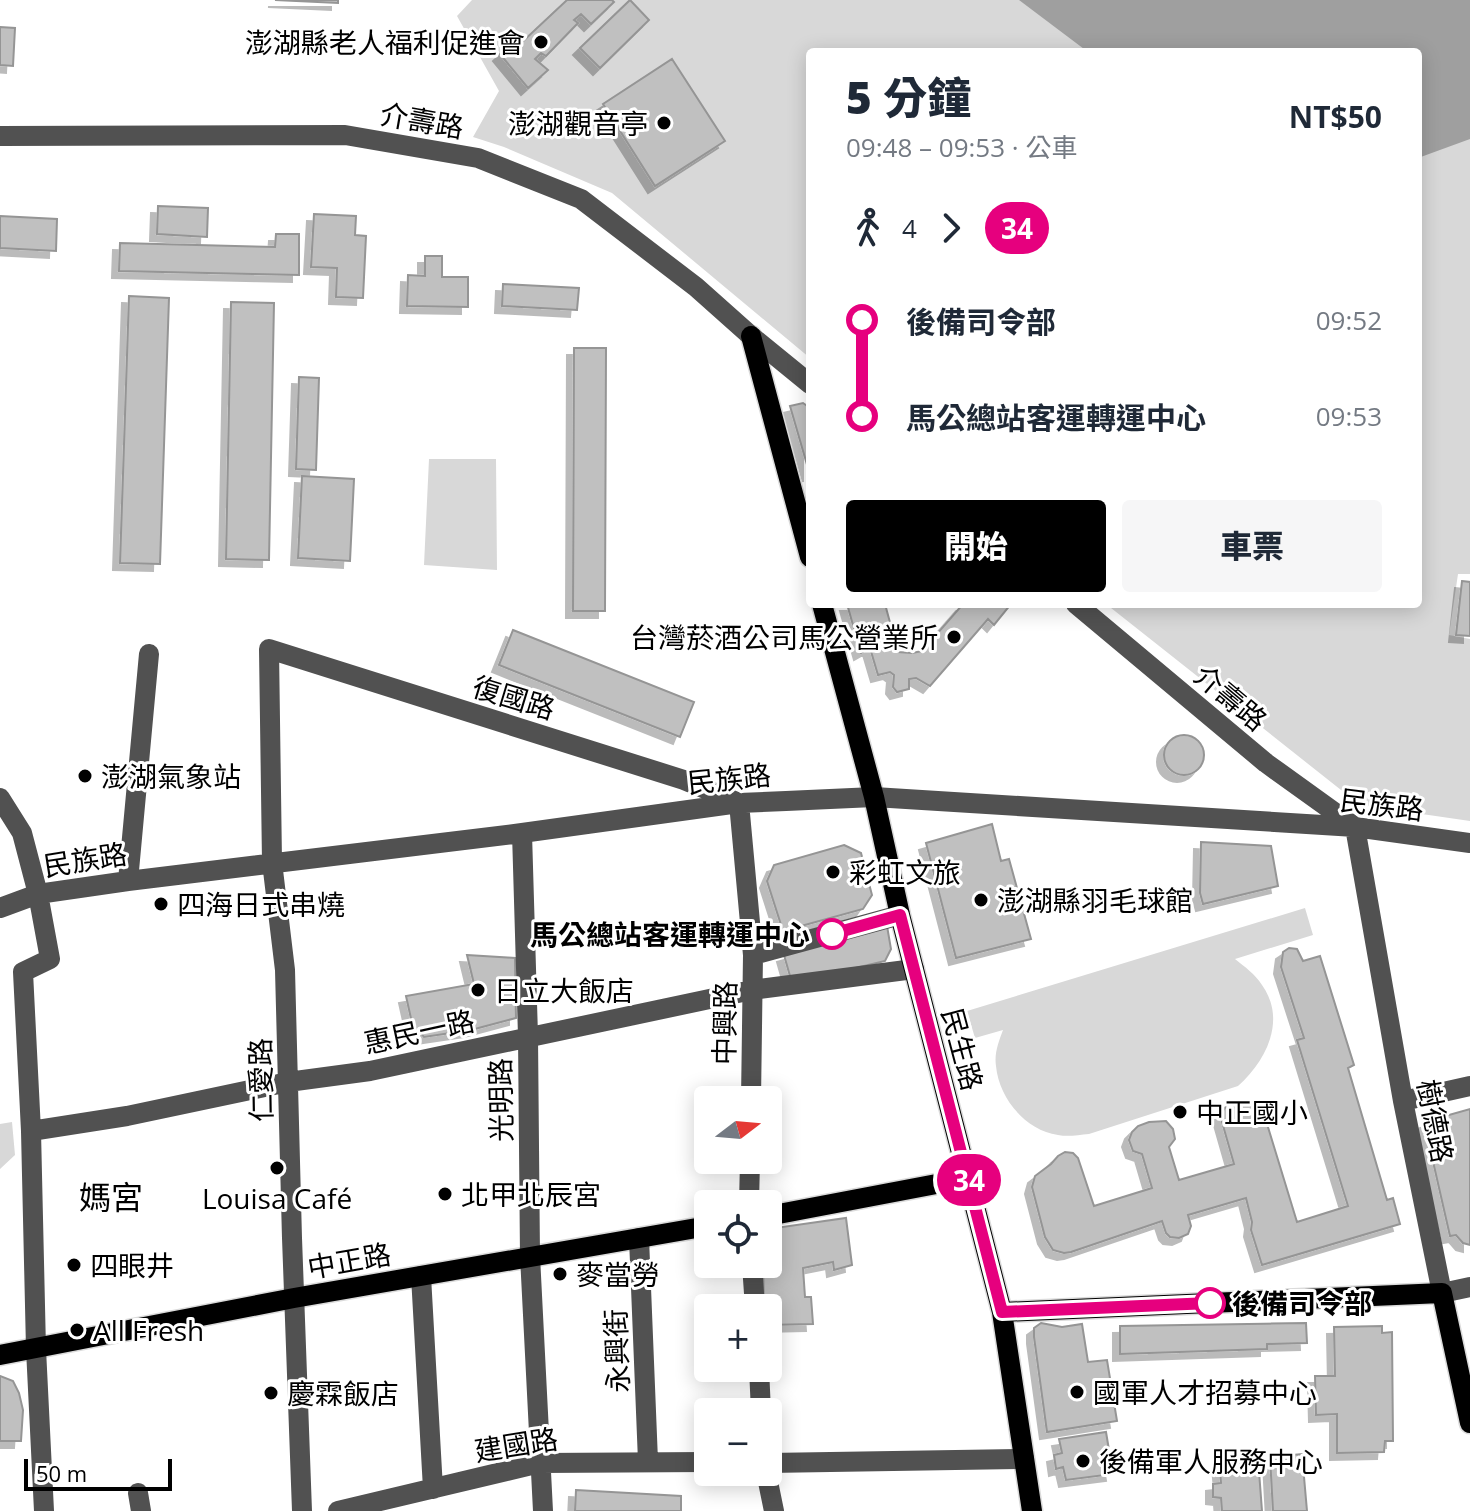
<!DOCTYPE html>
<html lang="zh-TW">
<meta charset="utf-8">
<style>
:root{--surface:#fff;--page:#f6f6f7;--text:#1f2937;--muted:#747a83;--accent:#000}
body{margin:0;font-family:"Open Sans","Noto Sans TC",sans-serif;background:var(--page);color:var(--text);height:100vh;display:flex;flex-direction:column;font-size:30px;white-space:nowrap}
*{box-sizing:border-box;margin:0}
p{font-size:26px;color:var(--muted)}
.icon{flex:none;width:44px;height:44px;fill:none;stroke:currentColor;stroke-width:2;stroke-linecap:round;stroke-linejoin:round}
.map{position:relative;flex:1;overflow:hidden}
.panel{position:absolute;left:806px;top:48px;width:616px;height:560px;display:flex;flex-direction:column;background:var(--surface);border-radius:8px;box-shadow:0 4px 20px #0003}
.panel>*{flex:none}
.badge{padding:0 16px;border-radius:26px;font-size:28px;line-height:52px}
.needle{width:52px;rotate:74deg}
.buttons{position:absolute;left:694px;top:1086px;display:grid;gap:16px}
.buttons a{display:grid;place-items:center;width:88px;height:88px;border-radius:8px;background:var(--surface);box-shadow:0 4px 20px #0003;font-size:40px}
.scale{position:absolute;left:24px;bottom:20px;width:148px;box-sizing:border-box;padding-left:8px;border:4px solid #000;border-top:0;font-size:22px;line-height:28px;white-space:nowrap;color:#000;-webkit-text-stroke:6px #fff;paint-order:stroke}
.map>.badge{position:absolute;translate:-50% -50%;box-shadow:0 0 0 4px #fff}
.legs{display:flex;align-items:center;gap:12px;height:88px;padding:0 40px;font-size:26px}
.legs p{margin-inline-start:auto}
.head{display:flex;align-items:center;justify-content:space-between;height:136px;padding:0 40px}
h1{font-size:44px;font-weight:800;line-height:60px}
.primary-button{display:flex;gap:16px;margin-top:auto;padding:16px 40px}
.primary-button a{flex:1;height:92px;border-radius:8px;background:var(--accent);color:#fff;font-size:32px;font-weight:800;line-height:92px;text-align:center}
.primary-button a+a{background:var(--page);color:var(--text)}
ul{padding:0 40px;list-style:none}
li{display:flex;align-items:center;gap:28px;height:96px;font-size:30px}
li i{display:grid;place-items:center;width:12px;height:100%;margin:0 10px;background:currentColor}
li i::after{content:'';width:20px;height:20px;margin:-10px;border:6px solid;border-radius:50%;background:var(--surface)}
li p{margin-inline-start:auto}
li:first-child i{background:linear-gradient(#0000 50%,currentColor 0)}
li:last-child i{background:linear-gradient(currentColor 50%,#0000 0)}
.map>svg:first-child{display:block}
.green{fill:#d8d8d8}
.water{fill:#9f9f9f}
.building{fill:#c0c0c0;stroke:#959595;stroke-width:2;filter:url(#shadow)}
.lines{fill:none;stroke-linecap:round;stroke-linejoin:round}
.major-casing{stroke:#dbdbdb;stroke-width:23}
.minor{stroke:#515151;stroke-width:20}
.major{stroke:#000;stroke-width:20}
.line-1-casing{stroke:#fff;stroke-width:18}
.line-1{stroke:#e6007e;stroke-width:12}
.poi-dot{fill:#000;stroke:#fff;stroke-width:3}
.stop-1-dot{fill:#fff;stroke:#e6007e;stroke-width:4}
.labels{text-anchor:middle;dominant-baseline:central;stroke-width:6;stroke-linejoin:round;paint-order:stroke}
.poi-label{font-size:28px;fill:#000;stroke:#fff;text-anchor:start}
.street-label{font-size:28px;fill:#000;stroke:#fff}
.stop-label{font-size:28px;font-weight:bold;fill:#000;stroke:#fff;text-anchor:end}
.quarter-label{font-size:32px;fill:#000;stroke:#fff}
</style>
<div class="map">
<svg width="1470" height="1511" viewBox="0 0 1470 1511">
<defs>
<filter id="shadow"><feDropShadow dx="-7" dy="7" stdDeviation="0" flood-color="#0004"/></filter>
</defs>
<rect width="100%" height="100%" fill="#fff"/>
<!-- green -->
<path class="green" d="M472,0H1470V574H1458L1449,635L1470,639V821L1360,805L1106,604H1418V52H810V358L612,193L504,147L473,137L499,91L457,16Z
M429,459H496L497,570L424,565Z
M1305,908L1313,935L1235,959C1245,967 1255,974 1262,985C1287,1020 1266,1061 1238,1086L1089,1134C1078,1135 1068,1137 1058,1135C1025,1130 999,1098 996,1066C994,1053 999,1041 1003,1030L975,1038L967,1011Z
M12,1122L15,1155L0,1169V1124Z"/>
<!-- water -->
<path class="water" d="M1019,0H1470V139L1418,158V52H1088Z"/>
<!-- building -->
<path class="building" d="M275,0H338V3Z
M567,0H612L614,2L591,24L581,14L574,20L578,23L546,56L541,53L535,59L548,70L528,88L500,54L516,40L519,45Z
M630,0L649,20L600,68L580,48Z
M0,27L15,28L13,66L0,65Z
M672,59L725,141L655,186L603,104Z
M158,206L208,208L207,237L157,234Z
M314,214L356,216L355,235L366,236L363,298L336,297L337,268L311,267Z
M0,216L57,219L56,251L0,248Z
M276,234H299V275L119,271L120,243L275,247Z
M425,256H442V277H468V307L407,306L408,275L425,276Z
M503,284L579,288L577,310L502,306Z
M129,296L169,298L160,564L120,563Z
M231,302L274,303L269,560L226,559Z
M574,348H606L605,611H573Z
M299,377L319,378L316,470L296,469Z
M803,403L810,408V475L790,406Z
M302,476L354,479L350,561L298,558Z
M1462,581L1470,582V636L1456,635Z
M847,604H885L898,652L912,653L922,651L963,604H1011L994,625L988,619L930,686L916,678L909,679V689L897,692L893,687L894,675L890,672L878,675L870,648L861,653Z
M513,630L694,702L680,737L499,665Z
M1164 755a20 20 0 1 1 40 0a20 20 0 1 1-40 0Z
M992,824L1001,861L1009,859L1031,939L956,958L926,843Z
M1201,842L1271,846L1278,886L1203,904L1200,893Z
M844,845L861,853L872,895L863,909L783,931L767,881L774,865Z
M887,926L891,949L885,961L792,983L784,955Z
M1289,948L1297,949L1303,961L1320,956L1354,1065L1348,1068L1387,1200L1393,1198L1400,1224L1262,1265L1251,1230L1252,1222L1246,1198L1188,1215L1191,1226L1188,1234L1179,1238L1170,1237L1166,1233L1162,1221L1071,1252L1064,1253L1053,1250L1045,1237L1032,1187L1035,1176L1051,1164L1058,1156L1065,1152L1073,1153L1078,1158L1094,1206L1152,1188L1142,1154L1133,1151L1129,1140L1132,1132L1138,1126L1149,1122L1166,1121L1173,1129L1175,1139L1169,1147L1179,1180L1234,1164L1220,1115L1227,1105L1238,1100L1260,1101L1297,1222L1348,1206L1297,1040L1304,1038L1281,967L1283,952Z
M467,955L515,958L516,1018L471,1030L424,1037L412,1023L406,996L474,984Z
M1470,1109V1245L1463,1243L1456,1235L1450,1236L1424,1122Z
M846,1218L852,1265L834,1270L833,1262L803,1268L805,1297H811L813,1324L768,1325V1308H764L763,1264H768V1229Z
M1041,1323L1062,1327L1082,1324L1088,1362L1107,1360L1117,1421L1047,1432L1034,1337V1328Z
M1306,1323L1307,1343L1267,1344V1349L1120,1354V1326Z
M1382,1326V1333L1392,1332L1393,1441H1385L1384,1452L1337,1453V1414L1316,1415L1315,1376H1335L1334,1327Z
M0,1376L13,1381L19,1393L23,1410L21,1441H0Z
M1106,1432L1113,1474L1066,1480L1063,1467L1056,1469L1054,1455L1062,1453L1059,1439Z
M1302,1454L1307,1511H1273L1270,1457Z
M1258,1458L1262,1511H1222L1221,1498L1213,1497V1484L1221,1483L1219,1460Z
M576,1490L681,1496V1511H575Z"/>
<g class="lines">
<!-- major casing -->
<g class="major-casing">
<path id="major" d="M751,336L810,557
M822,604L874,797L900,915L1002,1312L1032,1511
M768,1216L968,1178
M1002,1312L1442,1293L1470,1423
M0,1355L294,1298L708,1226"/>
</g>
<!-- minor -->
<path class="minor" d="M0,136L345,135L478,158L581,199L696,287L751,336L810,384
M1076,604L1266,763L1355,827L1403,1101L1442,1293L1470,1287
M0,798L22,833L38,894L50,959L23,972L31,1131L36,1349L44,1511
M739,803L753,955L751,1100
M522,833L528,1036L530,1256L543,1511
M128,881L149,654
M0,908L38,894L128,881L522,833L739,803L786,801L874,797L1355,827L1470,843
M753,955L900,915
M1403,1101L1470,1086
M31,1131L127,1116L288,1082L370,1071L752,990L914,969
M749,1204L750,1160
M639,1238L648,1461
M752,1264L755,1308
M421,1276L433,1489
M759,1368L761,1412
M768,1463L1024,1459
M766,1472L774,1511
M138,1493L141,1511
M302,1511L292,1238L285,970L272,862L269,649L684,780L739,803
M338,1511L540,1463L708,1462"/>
<!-- major -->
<use href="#major" class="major"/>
</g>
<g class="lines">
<!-- line-1 casing -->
<g class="line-1-casing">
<path id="line-1" d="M832,934L900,915L1002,1312L1210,1303"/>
</g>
<!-- line-1 -->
<use href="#line-1" class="line-1"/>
</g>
<!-- markers -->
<g class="poi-dot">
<circle cx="541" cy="42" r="8"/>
<circle cx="664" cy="123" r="8"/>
<circle cx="954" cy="637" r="8"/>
<circle cx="85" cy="776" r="8"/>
<circle cx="833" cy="872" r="8"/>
<circle cx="981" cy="900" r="8"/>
<circle cx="161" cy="904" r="8"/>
<circle cx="478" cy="990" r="8"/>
<circle cx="1180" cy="1112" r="8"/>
<circle cx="277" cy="1168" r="8"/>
<circle cx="445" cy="1194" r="8"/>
<circle cx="74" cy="1265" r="8"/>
<circle cx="560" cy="1274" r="8"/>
<circle cx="77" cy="1330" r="8"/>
<circle cx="1077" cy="1392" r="8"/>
<circle cx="271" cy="1393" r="8"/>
<circle cx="1083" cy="1461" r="8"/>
</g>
<g class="stop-1-dot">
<circle cx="832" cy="934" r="14"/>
<circle cx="1210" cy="1303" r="14"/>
</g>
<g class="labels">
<!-- poi labels -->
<g class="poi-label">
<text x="525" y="42" text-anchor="end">澎湖縣老人福利促進會</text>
<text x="648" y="123" text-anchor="end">澎湖觀音亭</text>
<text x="938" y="637" text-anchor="end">台灣菸酒公司馬公營業所</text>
<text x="101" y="776">澎湖氣象站</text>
<text x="849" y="872">彩虹文旅</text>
<text x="997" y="900">澎湖縣羽毛球館</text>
<text x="177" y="904">四海日式串燒</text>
<text x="494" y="990">日立大飯店</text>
<text x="1196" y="1112">中正國小</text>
<text x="461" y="1194">北甲北辰宮</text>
<text x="277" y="1198" text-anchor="middle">Louisa Café</text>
<text x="90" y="1265">四眼井</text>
<text x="576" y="1274">麥當勞</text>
<text x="93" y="1330">All Fresh</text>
<text x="1093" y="1392">國軍人才招募中心</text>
<text x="287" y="1393">慶霖飯店</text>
<text x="1099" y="1461">後備軍人服務中心</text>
</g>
<!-- street labels -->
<g class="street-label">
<text transform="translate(422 120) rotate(10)">介壽路</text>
<text transform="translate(514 697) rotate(17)">復國路</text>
<text transform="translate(1231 697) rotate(40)">介壽路</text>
<text transform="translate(729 778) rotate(-6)">民族路</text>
<text transform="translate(1382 804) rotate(7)">民族路</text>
<text transform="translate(85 859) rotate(-9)">民族路</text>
<text transform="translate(724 1023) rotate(-89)">中興路</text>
<text transform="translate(419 1031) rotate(-12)">惠民一路</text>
<text transform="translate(963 1049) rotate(75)">民生路</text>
<text transform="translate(260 1080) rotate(-91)">仁愛路</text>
<text transform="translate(500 1100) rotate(-91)">光明路</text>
<text transform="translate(1436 1121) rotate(79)">樹德路</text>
<text transform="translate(349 1260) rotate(-10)">中正路</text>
<text transform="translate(616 1351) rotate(-92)">永興街</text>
<text transform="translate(516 1444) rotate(-9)">建國路</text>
</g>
<!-- stop labels -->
<g class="stop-label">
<text x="810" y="934">馬公總站客運轉運中心</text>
<text x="1232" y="1303" text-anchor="start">後備司令部</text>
</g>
<!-- quarter labels -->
<g class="quarter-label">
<text x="111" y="1196">媽宮</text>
</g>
</g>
</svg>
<div class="buttons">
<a><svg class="needle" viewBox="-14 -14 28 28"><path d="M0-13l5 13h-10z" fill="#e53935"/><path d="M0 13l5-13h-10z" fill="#747a83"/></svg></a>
<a><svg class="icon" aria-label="locate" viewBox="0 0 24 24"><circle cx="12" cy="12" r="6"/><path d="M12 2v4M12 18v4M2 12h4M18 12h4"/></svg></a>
<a>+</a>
<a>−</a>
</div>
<div class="scale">50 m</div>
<b class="badge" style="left:969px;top:1180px;background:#e6007e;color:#fff">34</b>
<section class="panel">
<div class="head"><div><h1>5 分鐘</h1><p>09:48 – 09:53 · 公車</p></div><b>NT$50</b></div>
<div class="legs"><svg class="icon" aria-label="walk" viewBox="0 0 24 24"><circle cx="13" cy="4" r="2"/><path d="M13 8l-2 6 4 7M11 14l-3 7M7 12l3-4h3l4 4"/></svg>4<svg class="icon" aria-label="forward" viewBox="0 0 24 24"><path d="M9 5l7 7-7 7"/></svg><b class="badge" style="background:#e6007e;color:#fff">34</b></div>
<ul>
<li><i style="color:#e6007e"></i><b>後備司令部</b><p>09:52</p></li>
<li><i style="color:#e6007e"></i><b>馬公總站客運轉運中心</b><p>09:53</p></li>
</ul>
<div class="primary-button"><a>開始</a><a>車票</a></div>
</section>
</div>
